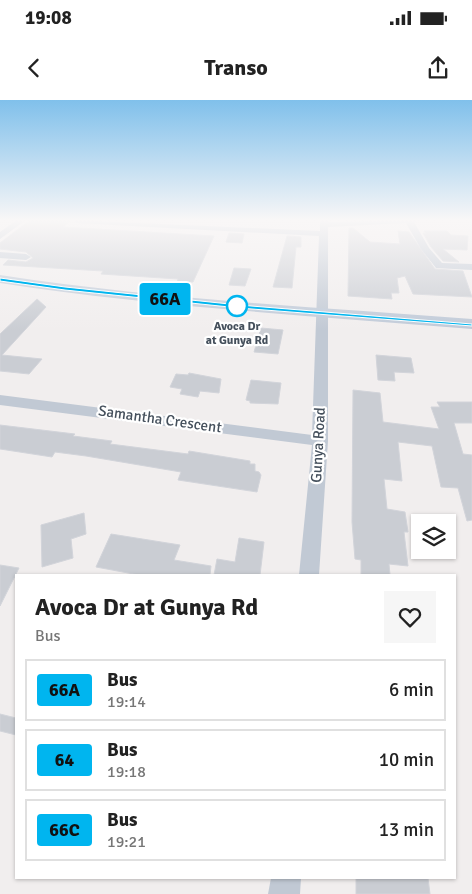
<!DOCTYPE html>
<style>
:root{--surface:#fff;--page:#f6f6f6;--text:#222;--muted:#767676;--line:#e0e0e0}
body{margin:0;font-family:Signika,sans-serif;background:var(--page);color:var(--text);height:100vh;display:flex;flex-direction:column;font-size:19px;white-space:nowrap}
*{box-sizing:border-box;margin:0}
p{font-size:16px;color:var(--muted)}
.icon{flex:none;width:28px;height:28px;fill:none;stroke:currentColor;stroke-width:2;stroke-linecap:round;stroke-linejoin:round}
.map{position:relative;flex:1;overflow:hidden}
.side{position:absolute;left:15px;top:474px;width:441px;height:305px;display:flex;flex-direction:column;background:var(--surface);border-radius:0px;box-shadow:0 1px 4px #0004}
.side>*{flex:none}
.badge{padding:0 10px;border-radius:4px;font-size:18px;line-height:32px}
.tools{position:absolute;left:411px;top:414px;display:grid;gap:10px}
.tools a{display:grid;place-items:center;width:45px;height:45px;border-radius:0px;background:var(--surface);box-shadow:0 1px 4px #0004;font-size:25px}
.map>.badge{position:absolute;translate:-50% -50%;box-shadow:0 0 0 2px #fff}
.round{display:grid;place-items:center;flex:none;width:52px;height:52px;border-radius:0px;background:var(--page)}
.headline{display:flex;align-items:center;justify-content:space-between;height:85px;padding:0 20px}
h1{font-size:24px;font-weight:700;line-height:38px}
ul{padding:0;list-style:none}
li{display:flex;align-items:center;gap:15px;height:62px;margin:0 10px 8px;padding:0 10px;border:2px solid var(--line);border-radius:0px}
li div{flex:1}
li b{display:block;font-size:19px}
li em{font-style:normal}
li .badge{min-width:55px;font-weight:700;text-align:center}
.status{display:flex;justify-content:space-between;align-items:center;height:35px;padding:0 25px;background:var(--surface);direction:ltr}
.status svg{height:14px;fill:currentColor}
header{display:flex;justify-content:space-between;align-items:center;height:65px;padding:0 20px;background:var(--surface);font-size:22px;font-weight:700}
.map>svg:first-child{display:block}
.building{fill:#cacdd3;stroke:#d2d4da}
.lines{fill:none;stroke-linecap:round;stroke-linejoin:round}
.street{fill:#c1c9d4;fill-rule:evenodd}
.secondary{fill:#c0cad8;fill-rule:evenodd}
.line{fill:#00b5ef;stroke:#fff}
.stop-dot{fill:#fff;stroke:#00b5ef;stroke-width:2.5}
.labels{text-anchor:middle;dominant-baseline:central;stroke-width:4.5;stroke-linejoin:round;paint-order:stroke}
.far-stop-label{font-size:12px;font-weight:bold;fill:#45505c;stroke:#fff}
.street-label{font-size:15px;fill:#45505c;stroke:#fff}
</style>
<div class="status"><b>19:08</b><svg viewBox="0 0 49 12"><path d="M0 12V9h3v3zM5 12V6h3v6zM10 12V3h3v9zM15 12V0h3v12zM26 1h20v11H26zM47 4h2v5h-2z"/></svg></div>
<header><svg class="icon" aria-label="back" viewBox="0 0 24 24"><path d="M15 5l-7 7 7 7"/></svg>Transo<svg class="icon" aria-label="share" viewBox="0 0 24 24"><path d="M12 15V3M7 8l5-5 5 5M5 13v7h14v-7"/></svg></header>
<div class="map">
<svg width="472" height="794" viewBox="0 0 472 794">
<rect width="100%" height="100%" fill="#f1eeee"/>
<!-- building -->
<path class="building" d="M30,120H71L63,127L214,136L193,182H177L178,179L101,174L103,171L3,165L8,160L26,162L33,158L26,152L0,149V143Z
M349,128H353L370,142L400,144L398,131L409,132L435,169L463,171L472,197L413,194L405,176L397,178L399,193H391L392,199L348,196Z
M424,131H447L451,135L468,136L467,150L443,149L459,162L443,161L431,147L423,133L426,134Z
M229,133L244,134L242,143L226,142Z
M287,136L301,137V147H296L292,188L273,187Z
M234,168L251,169L245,186L229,185Z
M37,199L46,207L2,255L42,259L29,274L0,271V234Z
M261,228L283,230L278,254L254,252Z
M376,255L411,258L414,273L394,272L395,281L378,280Z
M189,273L221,279L219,293L200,291L198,297L180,294L182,289L170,287L176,274L188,275Z
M251,280L281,283L278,304L250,303V301L246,300Z
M353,290L380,293L383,322L439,329L431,307H440L437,302H472V323H454L463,354L472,355V420L467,421L458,388L441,387L432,346L398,342L402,381L384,379L387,409L405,412L408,432H404L408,466L389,464L390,475H361V460L355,459L352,422Z
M0,325L75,334L73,336L112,341L110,344L188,354L189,351L250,361V364H255V371L259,372L261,375L257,392L178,380L181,372L86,356L55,352L52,357L0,349Z
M84,413L86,434L71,439L73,458L42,467L41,425Z
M111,434L180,445L174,460L211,466L210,475H139L96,467Z
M239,438L264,442L260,475H214L217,459L235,462Z
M0,465L19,468L0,506Z
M0,614L16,618V635L0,631Z
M356,778H428L430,794H356Z"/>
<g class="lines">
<!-- street -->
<path class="street" d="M17,120H26L0,139V132Z
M73,120L320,131V120H328V122L420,120L414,122L429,148L442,163L472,164V170L436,168L421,149L406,123L328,127V341L319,475H299L312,345L0,305V295L312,335L319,136L76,123Z
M0,152L26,154L31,157L26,160L0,158Z
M271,778H301L300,794H268Z"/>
<!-- secondary -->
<path class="secondary" d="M0,175C156,199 315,207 472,219V229C315,216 156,207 0,183Z"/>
</g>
<!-- sky -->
<linearGradient id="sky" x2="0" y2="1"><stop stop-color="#80c0eb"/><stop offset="0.52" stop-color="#f9f7f7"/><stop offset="1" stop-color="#f9f7f7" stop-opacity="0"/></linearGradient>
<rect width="472" height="231" fill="url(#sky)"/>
<!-- line -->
<path class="line" d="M0,178L65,187L239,205L472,224V226L239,208L65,190L0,181Z"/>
<!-- markers -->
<circle class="stop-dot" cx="237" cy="206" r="10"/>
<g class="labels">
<!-- far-stop labels -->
<g class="far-stop-label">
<text x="237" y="226">Avoca Dr<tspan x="237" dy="14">at Gunya Rd</tspan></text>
</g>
<!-- street labels -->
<g class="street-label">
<text transform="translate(160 319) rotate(8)">Samantha Crescent</text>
<text transform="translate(318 345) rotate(-87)">Gunya Road</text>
</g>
</g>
</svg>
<div class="tools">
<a><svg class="icon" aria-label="layers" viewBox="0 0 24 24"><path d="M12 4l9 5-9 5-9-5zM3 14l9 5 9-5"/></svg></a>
</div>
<b class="badge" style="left:165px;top:199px;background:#00b5ef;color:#111">66A</b>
<section class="side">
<div class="headline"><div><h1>Avoca Dr at Gunya Rd</h1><p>Bus</p></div><a class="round"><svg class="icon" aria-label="heart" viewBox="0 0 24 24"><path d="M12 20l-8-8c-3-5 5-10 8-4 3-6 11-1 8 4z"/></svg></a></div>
<ul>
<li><span class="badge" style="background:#00b5ef;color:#111">66A</span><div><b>Bus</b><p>19:14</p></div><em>6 min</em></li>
<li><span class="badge" style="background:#00b5ef;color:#111">64</span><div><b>Bus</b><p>19:18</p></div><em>10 min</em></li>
<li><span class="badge" style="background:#00b5ef;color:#111">66C</span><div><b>Bus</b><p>19:21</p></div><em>13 min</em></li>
</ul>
</section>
</div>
